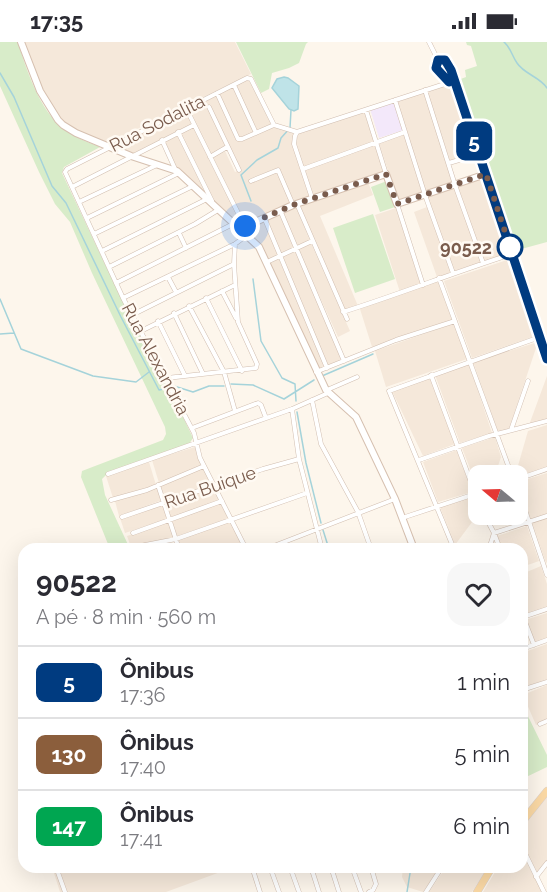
<!DOCTYPE html>
<html lang="pt">
<meta charset="utf-8">
<style>
:root{--surface:#fff;--page:#f7f7f7;--text:#2b2b33;--muted:#7c7c81;--line:#e1e1e2}
body{margin:0;font-family:Raleway,sans-serif;background:var(--page);color:var(--text);height:100vh;display:flex;flex-direction:column;font-size:22px;white-space:nowrap}
*{box-sizing:border-box;margin:0}
p{font-size:20px;color:var(--muted)}
.icon{flex:none;width:33px;height:33px;fill:none;stroke:currentColor;stroke-width:2;stroke-linecap:round;stroke-linejoin:round}
.map{position:relative;flex:1;overflow:hidden}
.side{position:absolute;left:18px;top:501px;width:510px;height:330px;display:flex;flex-direction:column;background:var(--surface);border-radius:18px;box-shadow:0 6px 24px #0002}
.side>*{flex:none}
.badge{padding:0 12px;border-radius:9px;font-size:21px;line-height:39px}
.needle{width:39px;rotate:289deg}
.buttons{position:absolute;left:468px;top:423px;display:grid;gap:12px}
.buttons a{display:grid;place-items:center;width:60px;height:60px;border-radius:12px;background:var(--surface);box-shadow:0 6px 24px #0002;font-size:30px}
.you{position:absolute;width:30px;height:30px;margin:-15px;border:4px solid #fff;border-radius:50%;background:#1a73e8;box-shadow:0 0 0 9px #1a73e833}
.map>.badge{position:absolute;translate:-50% -50%;box-shadow:0 0 0 3px #fff}
.round{display:grid;place-items:center;flex:none;width:63px;height:63px;border-radius:18px;background:var(--page)}
.headline{display:flex;align-items:center;justify-content:space-between;height:102px;padding:0 18px}
h1{font-size:28px;font-weight:700;line-height:45px}
ul{padding:0;list-style:none}
li{display:flex;align-items:center;gap:18px;height:72px;padding:0 18px;border-top:2px solid var(--line)}
li div{flex:1}
li b{display:block;font-size:22px}
li em{font-style:normal}
li .badge{min-width:66px;font-weight:700;text-align:center}
.status{display:flex;justify-content:space-between;align-items:center;height:42px;padding:0 30px;background:var(--surface);direction:ltr}
.status svg{height:16px;fill:currentColor}
.map>svg:first-child{display:block}
.residential{fill:#f5e8da}
.education{fill:#f3e8fa}
.green{fill:#d8ecc9}
.water{fill:#bfe3e8;stroke:#a5d3da;stroke-width:1.5}
.lines{fill:none;stroke-linecap:round;stroke-linejoin:round}
.stream{stroke:#a5d3da;stroke-width:1.5}
.street-casing{stroke:#d1beb0;stroke-width:5}
.secondary-casing{stroke:#d6c0b0;stroke-width:8}
.primary-casing{stroke:#dad1cd;stroke-width:8}
.street{stroke:#fff;stroke-width:4}
.secondary{stroke:#fff;stroke-width:6}
.primary{stroke:#fbd9a5;stroke-width:7}
.line-casing{stroke:#fff;stroke-width:14}
.line{stroke:#003b80;stroke-width:9}
.walk{stroke:#7a5c4d;stroke-width:6;stroke-dasharray:0 10.8}
.stop-dot{fill:#fff;stroke:#003b80;stroke-width:3}
.labels{text-anchor:middle;dominant-baseline:central;stroke-width:5;stroke-linejoin:round;paint-order:stroke}
.street-label{font-size:18px;fill:#7a5c4d;stroke:#fffaf3}
.stop-label{font-size:18px;font-weight:bold;fill:#7a5c4d;stroke:#fffaf3;text-anchor:end}
</style>
<div class="status"><b>17:35</b><svg viewBox="0 0 49 12"><path d="M0 12V9h3v3zM5 12V6h3v6zM10 12V3h3v9zM15 12V0h3v12zM26 1h20v11H26zM47 4h2v5h-2z"/></svg></div>
<div class="map">
<svg width="547" height="850" viewBox="0 0 547 850">
<rect width="100%" height="100%" fill="#fdf6ec"/>
<!-- residential -->
<path class="residential" d="M23,0H235L251,32L108,101H104L67,84L51,64L35,34Z
M249,37L272,82L257,89L236,43Z
M453,41L476,111L450,119L427,49Z
M233,45L254,90L240,96L219,52Z
M424,50L453,141L426,150L397,59Z
M216,53L237,98L241,100L274,84L294,91L292,102L310,154L294,160L278,126L249,137L251,141L277,130L290,161L245,182L212,115L225,109L235,130L239,128L226,104L210,113L188,67Z
M185,68L192,82L132,112L113,104Z
M365,70L375,99L303,125L296,101L298,92Z
M193,85L243,183L240,184L213,159L180,91Z
M177,92L207,152L177,127L164,98Z
M404,92L422,151L398,159L379,101Z
M376,102L384,130L312,153L305,128Z
M484,135L509,211L484,219L458,145Z
M368,140L373,153L320,174L358,264L344,268L299,163Z
M455,146L481,220L454,229L427,155Z
M296,164L310,199L297,205L283,170Z
M427,165L451,231L437,235L414,170Z
M396,166L421,242L400,250L375,173Z
M280,171L294,205L281,211L267,177Z
M264,178L278,214L269,218L262,204L245,188Z
M311,201L350,289L338,295L298,207Z
M296,209L342,318L328,324L282,215Z
M279,217L325,325L317,328L270,221Z
M507,218L535,294L472,316L444,239Z
M438,239L452,278L372,305L360,267Z
M455,281L467,317L386,345L375,309Z
M538,300L509,387L499,392L473,320Z
M469,322L492,391L460,401L435,333Z
M547,334V378L529,383Z
M430,335L455,402L423,414L392,349Z
M547,383V425L518,435V434H515L528,389Z
M495,395L501,415L495,433L478,434V447L462,406Z
M195,405L202,424L159,441L152,418Z
M457,408L472,450L438,460L423,420Z
M149,420L156,443L113,456L106,434Z
M204,426L212,443L165,458L160,444Z
M547,431V520L546,521L518,440Z
M157,445L162,458L119,474L115,459Z
M214,445L220,458L171,476L166,461Z
M473,455L478,472L455,503L440,465Z
M221,461L229,476L177,494L172,479Z
M163,462L167,477L125,491L120,476Z
M231,479L241,501L224,507H181L178,497Z
M168,480L174,496L131,505L127,494Z
M527,484L539,519L522,525V507H502L497,494Z
M541,524L547,542V565L524,573L522,567V532Z
M547,571V597L533,602L525,578Z
M547,602V637L522,646V611Z
M547,643V678L536,683L523,653Z
M547,752V819L537,832L522,802V784Z
M522,812L542,850H483L498,825H522Z
M52,825H234L166,850H60Z
M403,825H440L423,850L407,845L402,835Z
M446,825H488L472,850H429Z"/>
<!-- education -->
<path class="education" d="M394,59L404,88L379,96L370,67Z"/>
<!-- green -->
<path class="green" d="M0,0H18C26,27 40,69 63,86C74,95 87,100 100,105L64,125L62,131L128,271L161,329L193,396L189,402L109,430L102,437L105,453L130,507H110L81,435L82,429L163,398L166,392L165,385L92,231L70,180L55,162L39,130L0,44Z
M236,0H308L306,2L299,21L289,26L272,31L269,47L261,51Z
M466,0H547V200L514,209L458,38L466,35L465,28L477,24L471,4L467,3Z
M387,139L395,165L380,170L371,145Z
M373,172L395,237L355,251L333,186Z
M522,662L547,713V725L522,737Z"/>
<!-- water -->
<path class="water" d="M284,35L288,36L299,44L298,67L294,69L289,67L272,46L277,37Z"/>
<g class="lines">
<!-- stream -->
<path class="stream" d="M504,0C511,6 512,14 517,21C524,32 540,35 547,46
M0,31L14,55L52,144L66,161L121,275L159,348L168,346
M251,159L241,133L257,118L278,106L281,96L290,86L291,68
M253,237L261,299L282,336L295,342L296,359
M0,257L21,307L93,334L136,340L149,330
M0,292L14,291
M322,334L373,312
M231,342L253,343L284,357L314,338
M174,344L193,350L209,344H224
M297,370L306,421L321,481
M323,488L329,507
M407,850L411,825"/>
<!-- street casing -->
<g class="street-casing">
<path id="street" d="M429,0L438,18
M449,40C443,34 432,27 438,18L444,17L449,23L486,132
M234,43L256,91
M425,48L455,143L483,221
M217,51L238,97H242L274,83
M395,58L425,153L453,231
M209,65L239,128
M186,66L245,185
M366,68L386,132
M274,83L297,90
M178,90L212,159
M162,98L176,129
M210,115L227,105
M449,121L479,112
M303,127L405,90
M251,139L278,128L293,163
M72,145L194,83
M312,156L294,102L295,94L297,90L454,39
M79,160L157,123
M297,162L347,277
M397,162L423,243
M280,168L344,319
M264,175L327,326
M87,176L179,131
M179,191L186,206
M94,192L193,144
M102,209L207,157
M267,220L312,199
M109,225L195,182L218,168
M168,235L176,250
M439,236L512,434
M116,241L233,182
M222,249L236,276
M123,256L235,202L247,193
M206,256L242,329
M189,264L224,330L235,369
M343,270C400,252 455,230 512,212
M174,271L203,332
M132,273L234,222
M158,279L185,334
M141,289L235,243
M316,330L396,298L455,279
M431,333L478,459
M167,336L256,326L257,322L238,280L234,222L235,202
M327,348L357,335
M312,358L321,402L358,470L371,507
M292,367L299,417L322,507
M192,386L258,361L261,363L266,376
M511,388L528,339
M419,418L489,394L547,379
M108,432L292,367L328,351
M518,437L547,427
M158,443L179,507
M518,447L547,533
M111,458L147,448L204,424
M484,472L494,491L500,507
M122,475L263,427L299,417
M402,476L478,451
M133,491L222,459
M135,505L176,497L307,451
M231,507L244,502
M246,507L200,416L194,391L123,256L65,130L67,127L247,36L251,37L274,83
M266,507L395,457
M454,507L389,349L540,295
M489,507L494,491L547,474
M522,572L534,603
M523,575L547,567
M522,607L547,598
M522,648L547,640
M540,682L547,679
M522,805L544,850
M56,825L65,850
M252,825L260,850
M270,825L279,850
M290,825L299,850
M311,825L319,850
M331,825L339,850
M352,825L361,850
M536,835L547,821
M369,850L373,848L376,842L371,825
M426,850L442,825"/>
</g>
<!-- secondary casing -->
<g class="secondary-casing">
<path id="secondary" d="M21,0L40,49L58,78L63,83L76,91L131,114L177,129L259,205L326,348L356,375L395,457L414,507
M240,187L293,163L386,132L397,162L486,132L547,317"/>
</g>
<!-- primary casing -->
<g class="primary-casing">
<path id="primary" d="M522,780L547,749
M477,850L492,825"/>
</g>
<!-- street -->
<use href="#street" class="street"/>
<!-- secondary -->
<use href="#secondary" class="secondary"/>
<!-- primary -->
<use href="#primary" class="primary"/>
</g>
<g class="lines">
<!-- line casing -->
<g class="line-casing">
<path id="line" d="M449,40L436,26L438,18H445L451,28L547,317"/>
</g>
<!-- line -->
<use href="#line" class="line"/>
<!-- walk -->
<path class="walk" d="M245,184L293,163L386,132L397,162L486,132L510,205"/>
</g>
<!-- markers -->
<circle class="stop-dot" cx="510" cy="205" r="12"/>
<g class="labels">
<!-- street labels -->
<g class="street-label">
<text transform="translate(157 81) rotate(-27)">Rua Sodalita</text>
<text transform="translate(156 317) rotate(62)">Rua Alexandria</text>
<text transform="translate(210 445) rotate(-19)">Rua Buique</text>
</g>
<!-- stop labels -->
<g class="stop-label">
<text x="492" y="205">90522</text>
</g>
</g>
</svg>
<div class="buttons">
<a><svg class="needle" viewBox="-14 -14 28 28"><path d="M0-13l5 13h-10z" fill="#e53935"/><path d="M0 13l5-13h-10z" fill="#7c7c81"/></svg></a>
</div>
<div class="you" style="left:245px;top:184px"></div>
<b class="badge" style="left:474px;top:99px;background:#003b80;color:#fff">5</b>
<section class="side">
<div class="headline"><div><h1>90522</h1><p>A pé · 8 min · 560 m</p></div><a class="round"><svg class="icon" aria-label="heart" viewBox="0 0 24 24"><path d="M12 20l-8-8c-3-5 5-10 8-4 3-6 11-1 8 4z"/></svg></a></div>
<ul>
<li><span class="badge" style="background:#003b80;color:#fff">5</span><div><b>Ônibus</b><p>17:36</p></div><em>1 min</em></li>
<li><span class="badge" style="background:#8b5e3c;color:#fff">130</span><div><b>Ônibus</b><p>17:40</p></div><em>5 min</em></li>
<li><span class="badge" style="background:#00a651;color:#fff">147</span><div><b>Ônibus</b><p>17:41</p></div><em>6 min</em></li>
</ul>
</section>
</div>
